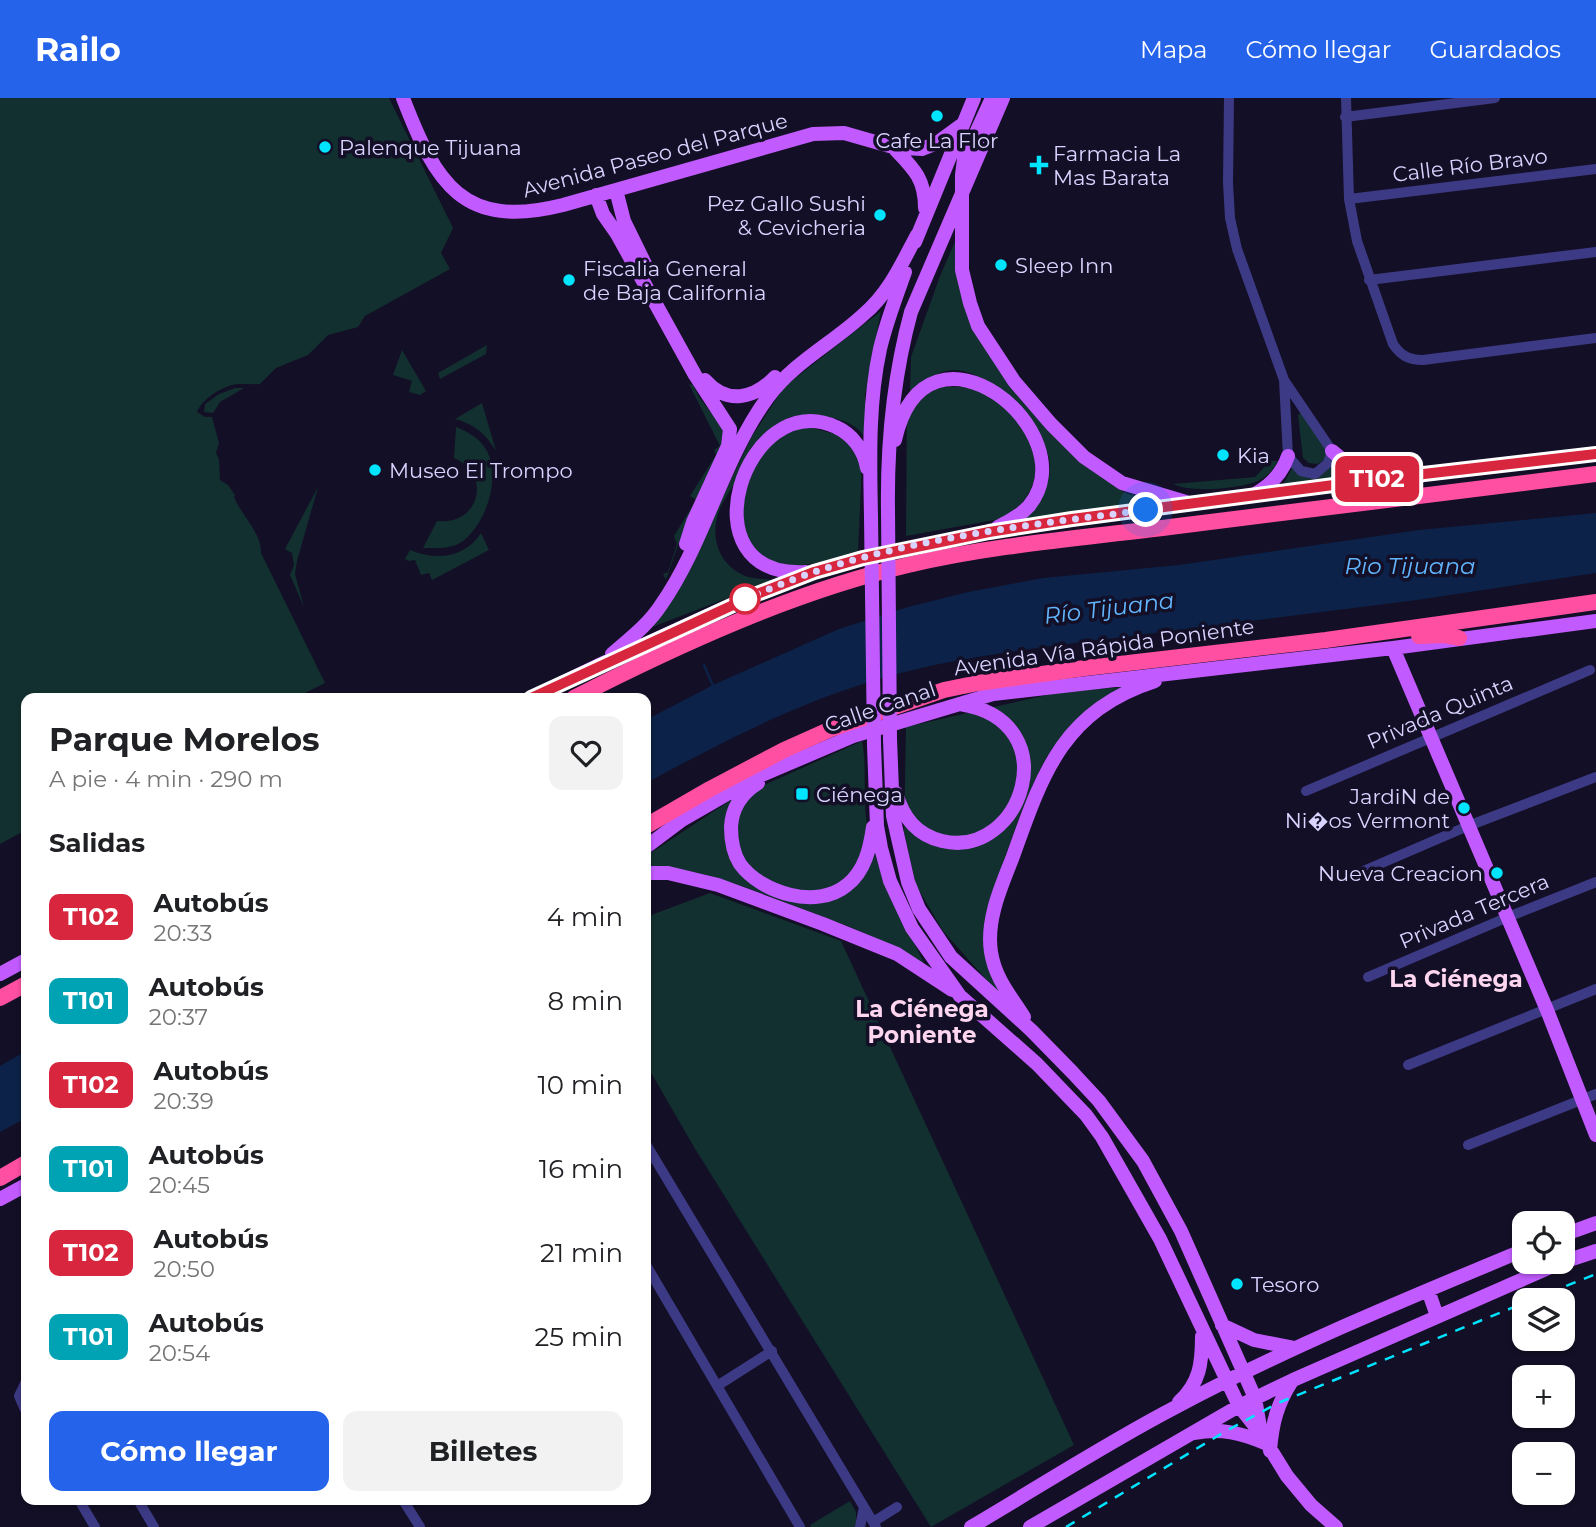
<!DOCTYPE html>
<html lang="es">
<meta charset="utf-8">
<style>
:root{--surface:#fff;--page:#f2f2f2;--text:#202124;--muted:#757577;--accent:#2563eb}
body{margin:0;font-family:Montserrat,sans-serif;background:var(--page);color:var(--text);height:100vh;display:flex;flex-direction:column;font-size:26px;white-space:nowrap}
*{box-sizing:border-box;margin:0}
p{font-size:23px;color:var(--muted)}
.icon{flex:none;width:38px;height:38px;fill:none;stroke:currentColor;stroke-width:2;stroke-linecap:round;stroke-linejoin:round}
.map{position:relative;flex:1;overflow:hidden}
.details{position:absolute;left:21px;top:595px;width:630px;height:812px;display:flex;flex-direction:column;background:var(--surface);border-radius:14px;box-shadow:0 2px 5px #0004}
.details>*{flex:none}
.badge{padding:0 14px;border-radius:10px;font-size:24px;line-height:46px}
.buttons{position:absolute;left:1512px;top:1113px;display:grid;gap:14px}
.buttons a{display:grid;place-items:center;width:63px;height:63px;border-radius:14px;background:var(--surface);box-shadow:0 2px 5px #0004;font-size:35px}
.you{position:absolute;width:35px;height:35px;margin:-18px;border:5px solid #fff;border-radius:50%;background:#1a73e8;box-shadow:0 0 0 10px #1a73e833}
.map>.badge{position:absolute;translate:-50% -50%;box-shadow:0 0 0 4px #fff}
h2{padding:0 28px;font-size:26px;line-height:63px}
.round{display:grid;place-items:center;flex:none;width:74px;height:74px;border-radius:14px;background:var(--page)}
.summary{display:flex;align-items:center;justify-content:space-between;height:119px;padding:0 28px}
h1{font-size:33px;font-weight:700;line-height:52px}
.action{display:flex;gap:14px;margin-top:auto;padding:14px 28px}
.action a{flex:1;height:80px;border-radius:14px;background:var(--accent);color:#fff;font-size:28px;font-weight:700;line-height:80px;text-align:center}
.action a+a{background:var(--page);color:var(--text)}
ul{padding:0;list-style:none}
li{display:flex;align-items:center;gap:21px;height:84px;padding:0 28px}
li div{flex:1}
li b{display:block;font-size:26px}
li em{font-style:normal}
li .badge{min-width:77px;font-weight:700;text-align:center}
header{display:flex;align-items:center;gap:42px;box-sizing:border-box;height:98px;padding:0 35px;background:var(--accent);color:#fff}
header strong{font-size:33px}
nav{display:flex;gap:38px;margin-inline-start:auto;font-size:24px}
.map>svg:first-child{display:block}
.green{fill:#12302f}
.water{fill:#0c2248}
.lines{fill:none;stroke-linecap:round;stroke-linejoin:round}
.stream{stroke:#0c2248;stroke-width:2.5}
.minor{stroke:#3d3a85;stroke-width:10}
.major{stroke:#c25bff;stroke-width:14}
.highway{stroke:#ff4fa3;stroke-width:16}
.rail{stroke:#00e5ff;stroke-width:2.5;stroke-dasharray:10 9;stroke-linecap:butt}
.major-bridge{stroke:#c25bff;stroke-width:14}
.line-casing{stroke:#fff;stroke-width:16}
.line{stroke:#d7263d;stroke-width:10}
.walk{stroke:#d9d4ff;stroke-width:7;stroke-dasharray:0 12.6}
.poi-dot{fill:#00e5ff;stroke:#130f26;stroke-width:2.5}
.stop-dot{fill:#fff;stroke:#d7263d;stroke-width:3.5}
.labels{text-anchor:middle;dominant-baseline:central;stroke-width:7;stroke-linejoin:round;paint-order:stroke}
.poi-label{font-size:21px;fill:#d9d4ff;stroke:#130f26;text-anchor:start}
.street-label{font-size:21px;fill:#d9d4ff;stroke:#130f26}
.water-label{font-size:23px;font-style:italic;fill:#62b6ff;stroke:#130f26}
.neighbourhood-label{font-size:23px;font-weight:bold;fill:#ffd6f0;stroke:#130f26}
</style>
<header>
<strong>Railo</strong>
<nav><a>Mapa</a><a>Cómo llegar</a><a>Guardados</a></nav>
</header>
<div class="map">
<svg width="1596" height="1429" viewBox="0 0 1596 1429">
<rect width="100%" height="100%" fill="#130f26"/>
<!-- green -->
<path class="green" d="M0,0H389L453,130L441,155L450,171L365,218L358,229L328,237L308,257L276,270L260,286C251,287 241,285 232,287C218,291 202,302 197,314L205,319H212L219,345L216,355L219,361L220,382L228,387L235,397L234,399C241,417 262,435 261,455L325,585L295,600H26V732L0,746Z
M961,130L960,150L993,260L1096,373L1127,396L1166,403L1024,421C1038,408 1050,389 1050,369C1051,333 989,270 953,272C936,273 922,284 910,293L911,259L940,178Z
M881,213L865,296L866,343C864,340 863,336 861,334C847,318 802,311 784,322C765,333 756,353 744,372C737,382 723,402 719,413C709,441 720,469 748,479C756,481 766,481 775,482L652,529L678,492L751,340L784,289Z
M487,247L486,256L440,281L438,275Z
M402,252L426,293L420,297L409,294L412,283L393,277Z
M689,286L693,287L699,299L725,333L722,347L678,447L666,482L663,476L668,474L677,446L674,438L696,402L690,398L716,357L714,352L720,348Z
M933,288L985,290C995,300 1008,309 1017,320C1021,326 1024,333 1027,340C1044,374 1034,403 1000,421L906,438L907,309Z
M235,290H244L220,304L213,315L204,314L205,306L219,296Z
M482,305L496,353C486,336 474,326 455,321Z
M1302,314L1326,353L1325,361L1318,366L1309,365L1303,360L1298,317Z
M797,326L847,339L862,366L858,453L817,465L787,469L757,457L741,426L743,389L761,350Z
M456,329C466,333 476,338 483,347C504,373 487,428 460,445C450,451 435,450 423,450L437,423C479,428 493,377 454,360Z
M1270,363H1278C1273,372 1267,379 1258,383C1238,391 1192,395 1173,386L1255,379Z
M1338,363L1355,378L1285,387L1284,385L1293,368L1320,378Z
M318,389L297,463L295,476L304,509L290,477L294,467L292,455L285,451Z
M481,435L489,452L432,482L429,475L421,477L415,462L409,463L405,461L410,452C436,463 465,460 481,435Z
M1122,589C1096,607 1069,626 1051,652C1026,689 978,822 987,864C990,879 1002,894 1009,907L943,833L916,787L904,734L906,629L1060,594Z
M862,643C867,668 863,694 866,719C873,771 903,820 925,867C885,841 841,825 797,809C747,790 699,769 646,768V758L731,702Z
M710,795L841,843L1074,1347L931,1429L694,1049L646,966V819Z
M850,1403L856,1414V1429H811L810,1427Z"/>
<!-- water -->
<path class="water" d="M1596,415V475L1417,502L1044,549C983,558 919,567 860,587C785,611 715,648 646,685V622L713,587L839,531L908,509L968,494L1043,480L1179,467L1419,432Z
M26,953V1020L0,1034V968Z"/>
<g class="lines">
<!-- stream -->
<path class="stream" d="M704,567L714,590"/>
<!-- minor -->
<path class="minor" d="M1229,0L1228,85L1230,120L1237,151L1284,282L1332,353L1328,365L1315,376L1301,373L1288,358L1284,282
M1346,0L1349,101L1357,143L1393,246C1401,258 1409,262 1423,262L1596,240
M1345,19L1495,0
M1349,101L1596,71
M1369,182L1596,154
M1306,693L1590,572
M1361,774L1468,728L1596,679
M1368,879L1508,819L1596,784
M1408,967L1596,891
M646,1046L876,1429
M1468,1047L1596,996
M646,1167L800,1429
M26,1283L19,1298L26,1314
M717,1288L772,1253
M79,1402L95,1429
M138,1402L154,1429
M403,1402L420,1429
M873,1424L897,1409
M860,1429L864,1409"/>
<!-- major -->
<path class="major" d="M403,0C436,86 463,132 563,107L813,36L844,35L893,49L922,51L937,45L963,26
M992,0L964,61L962,77V172L970,205L978,228L1014,283L1051,326L1084,359L1122,385L1186,404
M893,49C913,70 925,80 925,110
M616,92L624,123L649,174
M596,97L603,116L617,136L695,277L730,331L728,348L693,424L686,446
M915,144L974,0
M705,282C727,307 754,301 775,279
M895,342C926,203 1089,335 1029,408C1020,418 1009,423 998,429
M1332,353L1356,373L1372,382
M1255,396C1271,387 1282,376 1288,358
M888,413C887,345 893,280 911,214L1003,0
M871,419C870,363 868,306 880,251C886,225 896,199 905,174
M806,474C681,481 746,287 836,329C852,336 864,352 867,370
M1393,550L1547,912L1596,1037
M612,556C629,541 648,527 661,507C705,444 722,362 768,299C794,264 833,245 864,216C889,195 902,165 917,137
M531,600L597,568L757,496L814,474L863,460L989,434L1072,421L1372,382L1596,356
M890,641L893,718L908,784L919,811L951,859L1032,933L1073,975L1099,1003L1143,1063L1181,1133L1255,1300L1261,1335
M874,647L877,728L881,750L890,783L912,830L960,898L1037,966L1086,1017L1102,1039L1160,1141L1239,1308L1261,1336L1287,1378L1311,1407L1336,1429
M758,685C742,695 732,710 731,729C731,742 733,755 740,766C761,795 817,812 847,787C865,773 870,750 873,729
M896,695C903,719 916,737 942,743C1022,762 1069,623 960,606
M646,749L682,722L755,680L853,638L993,596L1393,550L1596,523
M646,775H668L718,787L823,826L897,856L952,892
M0,876L26,862
M1024,919C1010,897 995,880 991,854C986,822 1001,789 1012,761C1042,677 1062,613 1155,583
M0,1101L26,1087
M1563,1137L1596,1125
M1563,1164L1596,1153
M1428,1192L1437,1218
M1222,1227L1254,1242L1295,1250
M1179,1304C1200,1285 1202,1265 1202,1238
M1195,1335C1221,1330 1241,1335 1265,1345
M1270,1353C1272,1326 1277,1306 1292,1283
M971,1429C1039,1389 1105,1346 1174,1310C1287,1250 1406,1201 1524,1152
M1030,1429L1239,1308L1293,1282L1562,1164"/>
<!-- highway -->
<path class="highway" d="M1419,538L1443,537L1459,540
M574,600C678,547 793,494 908,467C993,447 1083,440 1170,429C1312,412 1454,394 1596,376
M646,728L710,691L784,652L831,631L944,592L978,585L1085,570L1326,542L1596,504
M0,900L26,886
M0,1080L26,1065"/>
<!-- rail -->
<path class="rail" d="M1531,1202L1596,1176
M1066,1429L1226,1333L1278,1305L1524,1205"/>
<!-- major-bridge -->
<path class="major-bridge" d="M888,413L890,641
M871,419L874,647"/>
</g>
<g class="lines">
<!-- line casing -->
<g class="line-casing">
<path id="line" d="M531,600L757,496L814,474L863,460L989,434L1072,421L1372,382L1596,356"/>
</g>
<!-- line -->
<use href="#line" class="line"/>
<!-- walk -->
<path class="walk" d="M745,501L734,506C760,495 787,483 814,474C920,439 1035,426 1146,412"/>
</g>
<!-- markers -->
<g class="poi-dot">
<circle cx="937" cy="18" r="7"/>
<circle cx="325" cy="49" r="7"/>
<path d="M1035.5 56.5h7v7h7v7h-7v7h-7v-7h-7v-7h7z"/>
<circle cx="880" cy="117" r="7"/>
<circle cx="1001" cy="167" r="7"/>
<circle cx="569" cy="182" r="7"/>
<circle cx="1223" cy="357" r="7"/>
<circle cx="375" cy="372" r="7"/>
<rect x="795" y="689" width="14" height="14" rx="3.5"/>
<circle cx="1464" cy="710" r="7"/>
<circle cx="1497" cy="775" r="7"/>
<circle cx="1237" cy="1186" r="7"/>
</g>
<circle class="stop-dot" cx="745" cy="501" r="14"/>
<g class="labels">
<!-- poi labels -->
<g class="poi-label">
<text x="937" y="42" text-anchor="middle">Cafe La Flor</text>
<text x="339" y="49">Palenque Tijuana</text>
<text x="1053" y="55">Farmacia La<tspan x="1053" dy="24">Mas Barata</tspan></text>
<text x="866" y="105" text-anchor="end">Pez Gallo Sushi<tspan x="866" dy="24">&amp; Cevicheria</tspan></text>
<text x="1015" y="167">Sleep Inn</text>
<text x="583" y="170">Fiscalia General<tspan x="583" dy="24">de Baja California</tspan></text>
<text x="1237" y="357">Kia</text>
<text x="389" y="372">Museo El Trompo</text>
<text x="816" y="696">Ciénega</text>
<text x="1450" y="698" text-anchor="end">JardiN de<tspan x="1450" dy="24">Ni�os Vermont</tspan></text>
<text x="1483" y="775" text-anchor="end">Nueva Creacion</text>
<text x="1251" y="1186">Tesoro</text>
</g>
<!-- street labels -->
<g class="street-label">
<text transform="translate(655 57) rotate(-15)">Avenida Paseo del Parque</text>
<text transform="translate(1470 67) rotate(-7)">Calle Río Bravo</text>
<text transform="translate(1104 549) rotate(-8)">Avenida Vía Rápida Poniente</text>
<text transform="translate(880 609) rotate(-19)">Calle Canal</text>
<text transform="translate(1440 614) rotate(-23)">Privada Quinta</text>
<text transform="translate(1474 813) rotate(-23)">Privada Tercera</text>
</g>
<!-- water labels -->
<g class="water-label">
<text x="1410" y="468">Rio Tijuana</text>
<text transform="translate(1109 510) rotate(-7)">Río Tijuana</text>
</g>
<!-- neighbourhood labels -->
<g class="neighbourhood-label">
<text x="1456" y="881">La Ciénega</text>
<text x="922" y="911">La Ciénega<tspan x="922" dy="26">Poniente</tspan></text>
</g>
</g>
</svg>
<div class="buttons">
<a><svg class="icon" aria-label="locate" viewBox="0 0 24 24"><circle cx="12" cy="12" r="6"/><path d="M12 2v4M12 18v4M2 12h4M18 12h4"/></svg></a>
<a><svg class="icon" aria-label="layers" viewBox="0 0 24 24"><path d="M12 4l9 5-9 5-9-5zM3 14l9 5 9-5"/></svg></a>
<a>+</a>
<a>−</a>
</div>
<div class="you" style="left:1146px;top:412px"></div>
<b class="badge" style="left:1377px;top:381px;background:#d7263d;color:#fff">T102</b>
<section class="details">
<div class="summary"><div><h1>Parque Morelos</h1><p>A pie · 4 min · 290 m</p></div><a class="round"><svg class="icon" aria-label="heart" viewBox="0 0 24 24"><path d="M12 20l-8-8c-3-5 5-10 8-4 3-6 11-1 8 4z"/></svg></a></div>
<h2>Salidas</h2>
<ul>
<li><span class="badge" style="background:#d7263d;color:#fff">T102</span><div><b>Autobús</b><p>20:33</p></div><em>4 min</em></li>
<li><span class="badge" style="background:#00a3b4;color:#fff">T101</span><div><b>Autobús</b><p>20:37</p></div><em>8 min</em></li>
<li><span class="badge" style="background:#d7263d;color:#fff">T102</span><div><b>Autobús</b><p>20:39</p></div><em>10 min</em></li>
<li><span class="badge" style="background:#00a3b4;color:#fff">T101</span><div><b>Autobús</b><p>20:45</p></div><em>16 min</em></li>
<li><span class="badge" style="background:#d7263d;color:#fff">T102</span><div><b>Autobús</b><p>20:50</p></div><em>21 min</em></li>
<li><span class="badge" style="background:#00a3b4;color:#fff">T101</span><div><b>Autobús</b><p>20:54</p></div><em>25 min</em></li>
</ul>
<div class="action"><a>Cómo llegar</a><a>Billetes</a></div>
</section>
</div>
